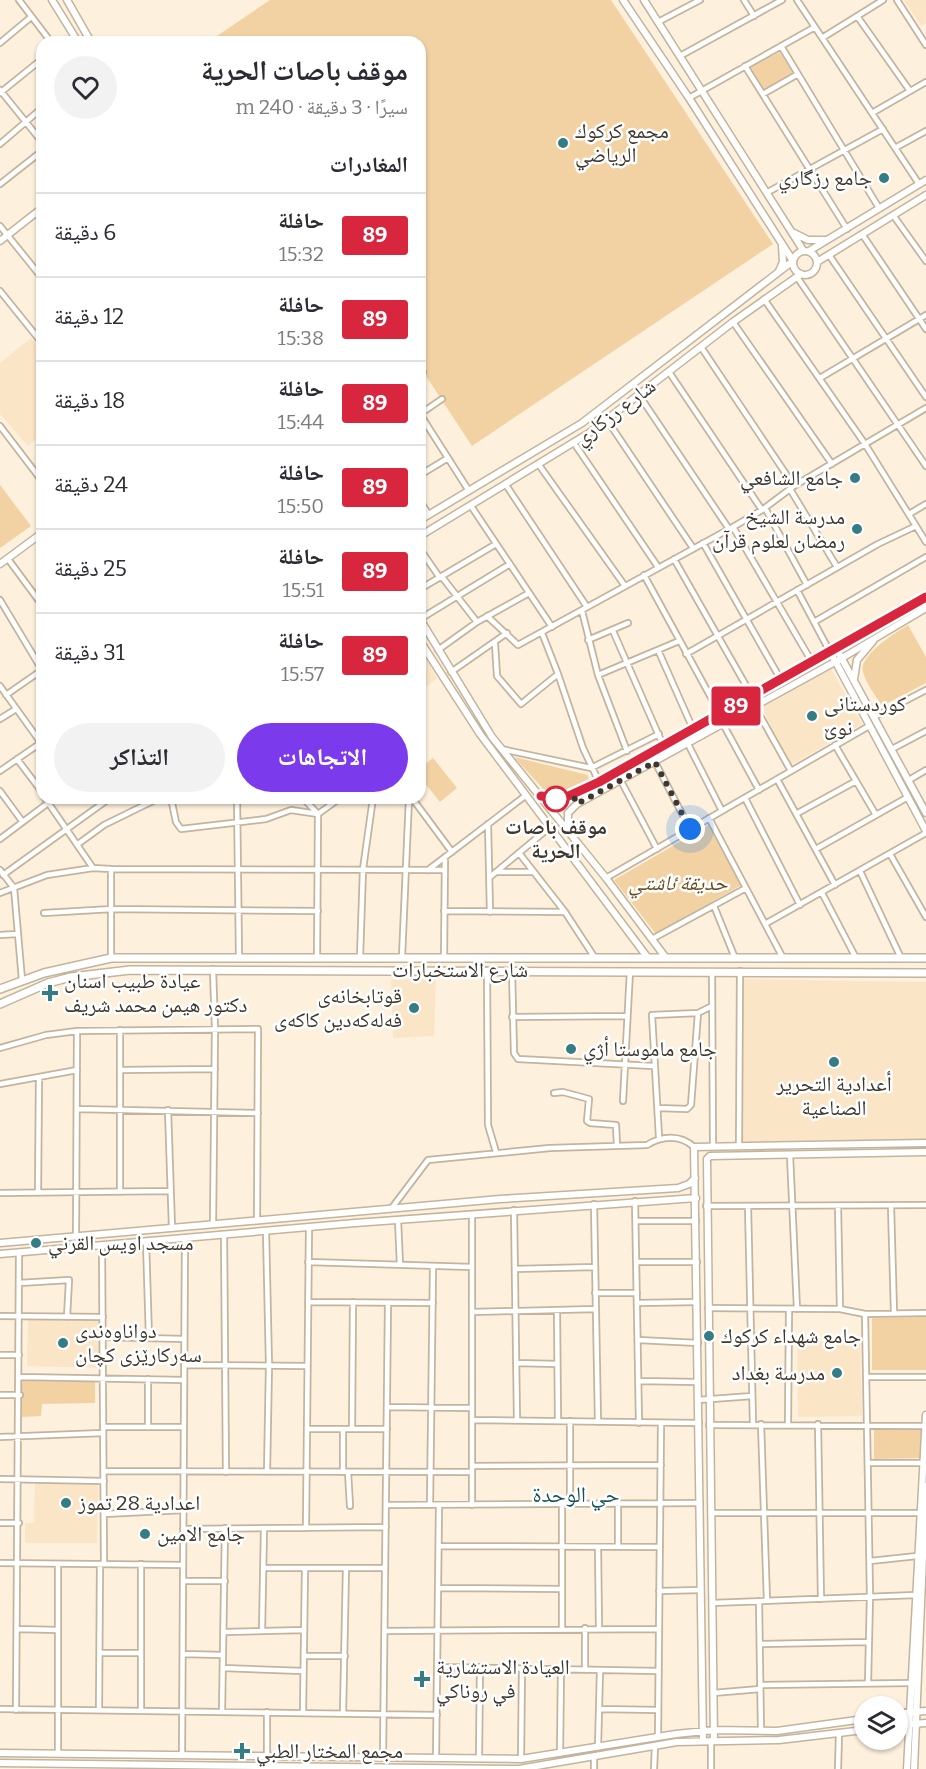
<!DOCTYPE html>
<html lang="ar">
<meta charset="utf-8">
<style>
:root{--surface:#fff;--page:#f2f2f3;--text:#2b2b33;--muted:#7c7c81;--line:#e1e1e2;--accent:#7c3aed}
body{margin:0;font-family:Bitter,"Noto Naskh Arabic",serif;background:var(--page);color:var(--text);direction:rtl;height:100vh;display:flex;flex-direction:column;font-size:22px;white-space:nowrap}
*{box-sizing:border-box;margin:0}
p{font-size:20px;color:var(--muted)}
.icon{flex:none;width:33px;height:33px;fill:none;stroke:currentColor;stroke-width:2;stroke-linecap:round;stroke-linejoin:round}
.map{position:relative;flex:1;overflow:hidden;direction:ltr}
.drawer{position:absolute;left:36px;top:36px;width:390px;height:768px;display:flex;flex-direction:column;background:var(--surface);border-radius:18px;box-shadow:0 2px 4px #0004;direction:rtl}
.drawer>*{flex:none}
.badge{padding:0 12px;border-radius:4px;font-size:21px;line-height:39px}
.controls{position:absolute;left:854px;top:1696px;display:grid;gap:12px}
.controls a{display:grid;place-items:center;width:54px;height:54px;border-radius:50%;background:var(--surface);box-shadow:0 2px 4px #0004;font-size:30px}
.you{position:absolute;width:30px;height:30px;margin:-15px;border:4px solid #fff;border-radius:50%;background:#1a73e8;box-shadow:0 0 0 9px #1a73e833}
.map>.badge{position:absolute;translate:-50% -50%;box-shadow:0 0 0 3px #fff}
h2{padding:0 18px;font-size:22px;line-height:54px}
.round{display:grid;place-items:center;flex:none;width:63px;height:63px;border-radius:32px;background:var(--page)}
.summary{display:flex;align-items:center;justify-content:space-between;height:102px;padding:0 18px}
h1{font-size:28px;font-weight:700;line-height:45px}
.action{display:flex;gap:12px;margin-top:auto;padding:12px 18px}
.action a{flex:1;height:69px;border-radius:36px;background:var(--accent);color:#fff;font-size:24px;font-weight:700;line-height:69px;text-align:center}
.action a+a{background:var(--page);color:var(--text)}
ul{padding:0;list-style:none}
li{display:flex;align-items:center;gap:18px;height:84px;padding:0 18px;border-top:2px solid var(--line)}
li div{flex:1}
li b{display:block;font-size:22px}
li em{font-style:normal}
li .badge{min-width:66px;font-weight:700;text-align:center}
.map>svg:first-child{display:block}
.built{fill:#fbe5c7}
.green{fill:#f2d2a3}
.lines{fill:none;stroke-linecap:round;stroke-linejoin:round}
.street-casing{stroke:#c3b49d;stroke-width:8}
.secondary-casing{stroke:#c3b49d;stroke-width:9}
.primary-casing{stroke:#c3b49d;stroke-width:10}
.street{stroke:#fff;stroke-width:4.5}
.secondary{stroke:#fff;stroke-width:6}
.primary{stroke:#fff;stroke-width:7}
.line-casing{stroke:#fff;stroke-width:14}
.line{stroke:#d7263d;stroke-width:9}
.walk{stroke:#3e372e;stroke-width:6;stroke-dasharray:0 10.8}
.poi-dot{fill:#357d84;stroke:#fff;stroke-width:2}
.stop-dot{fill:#fff;stroke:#d7263d;stroke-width:3}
.labels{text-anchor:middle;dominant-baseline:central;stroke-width:5;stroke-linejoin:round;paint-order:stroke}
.poi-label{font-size:21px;fill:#3e372e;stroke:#fff;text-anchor:start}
.street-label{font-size:21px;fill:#3e372e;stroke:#fff}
.stop-label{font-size:21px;font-weight:bold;fill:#3e372e;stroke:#fff}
.park-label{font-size:21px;font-style:italic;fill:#6c4d1d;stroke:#fff}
.neighbourhood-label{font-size:22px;fill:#165358;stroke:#fff}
</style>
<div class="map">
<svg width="926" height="1769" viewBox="0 0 926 1769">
<rect width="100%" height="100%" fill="#fdf0dd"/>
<!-- built -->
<path class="built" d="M904,0H926V23L921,26Z
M31,338L42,352V434L28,446L0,414V363Z
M420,648L437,678L420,692Z
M831,669L862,724L791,765L762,708Z
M436,978L434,1036L393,1038L391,980Z
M743,979L926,982V1142H741Z
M28,1318L99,1320V1368L27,1366Z
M860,1340L862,1416L798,1417L797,1342Z
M98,1482L97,1543H25V1523H34L35,1483Z"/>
<!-- green -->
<path class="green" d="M270,0H611L773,244L472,446L420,367V42H208Z
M780,52L793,73L763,90L750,67Z
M0,485L31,526L0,548Z
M908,625L926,657V683L882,706C876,696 866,684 863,672C858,655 897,632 908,625Z
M514,757L588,775L589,782L561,795L547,793Z
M433,758L457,788L440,802L420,777V768Z
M709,825L743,884L656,934L614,880Z
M926,1317V1370H872V1318Z
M21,1381L95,1382V1403L42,1404L41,1416L22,1417Z
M874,1428H923L921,1458L874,1459Z"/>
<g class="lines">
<!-- street casing -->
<g class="street-casing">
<path id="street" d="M19,0L51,42
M744,0L754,16
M797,0L919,184
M897,0L926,45
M857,16L910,91
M658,22L700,0
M822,38L883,0
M0,43L31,17
M781,46L879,208
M680,56L782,0
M745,66L847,229
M0,90L42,142
M0,93L42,59
M763,94L798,74
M689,98L815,27
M872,113L926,82
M0,144L42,108
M895,148L926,131
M0,184L42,151
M768,192L883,129
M893,215L926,261
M0,226L42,278
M862,234L926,329
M829,255L926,397
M797,277L926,466
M0,291L42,343
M764,299L865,444L926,542
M733,322L832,464
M701,347L794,486
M669,372L762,510
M420,374L423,372
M820,378L926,315
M639,395L729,529
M420,414L469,491
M420,414L442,399
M607,420L693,548
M0,426L42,481
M574,443L658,567
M539,465L625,586
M420,475L448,458
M506,485L587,607
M790,489L837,567
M420,501L429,515
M471,506L552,627
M765,508L807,585
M909,514L926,504
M733,527L812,662
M703,543L781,680
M420,549L440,578
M8,559L42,605
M674,559L752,696
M644,575L720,714
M442,577L477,622
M420,589L496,544
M797,590L830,652
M0,600L42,670L6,695
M582,611L598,675L627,751
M487,616L518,645L733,527L762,510L794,486L926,408
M420,619L510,564
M814,622L926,557
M613,631L663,745
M588,640L628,623
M495,644L497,676L521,704L558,674L542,633
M438,650L477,622L529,593
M658,650L693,729
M686,654L878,544L916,526
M451,672L507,633
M558,674L583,748L599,782
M598,675L679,641
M0,686L41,743
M754,705L791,771
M874,717L926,690
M0,719L16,709
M723,724L759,790
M688,744L722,811
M835,745L876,815
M501,749L591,768L659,734
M892,749L926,731
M17,759L42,792
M655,762L690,829
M0,771L42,742
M777,779L835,885
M909,780L926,770
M621,781L657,849
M0,791L22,821
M45,798L93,868L111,869V958
M171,798L176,822L181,829L266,819L291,810L318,814L340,798
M237,798L239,957
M303,798L318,814L317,957
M412,798L452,852
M745,798L800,905
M796,814L856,781
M709,818L783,958
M488,824L490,912
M0,839L48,803
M78,844L104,825L159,798
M816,849L908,797
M519,853L565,912L595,958
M890,854L926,917
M111,869L444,870
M0,870L14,888L22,980
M428,870L525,796
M860,871L901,958
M496,872H534
M3,875L110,798
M490,877L550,827
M606,878L869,726
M0,893L47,875L93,868
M822,893L856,958
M714,906L735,958
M444,911L565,912
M44,913L112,909L318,911
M765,924L926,833
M0,935L17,934
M652,939L746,888
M360,957L363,869L373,798
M402,957L409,798
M444,958L445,857
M213,969L215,1029L213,1224
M487,970L488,1125L496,1152
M512,971L514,1053L518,1059L653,1066
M712,972L713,1146
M512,1017L627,1016
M0,1048L46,1035L77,1031L258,1029L257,1221
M121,1070L215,1069
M0,1084L77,1070
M554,1093L563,1092L589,1099L587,1121L590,1123L616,1125L617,1146
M623,1101L630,971
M658,1108L687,1109L691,1105L698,1013L712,1006
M78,1109L258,1113
M168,1110L172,1228
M659,1137L652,1015L698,1013
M739,1146L740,971
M790,1155L797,1309
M120,1192V1030
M0,1193L170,1191
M38,1193L39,1077
M635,1201L639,1423
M594,1204L598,1422
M706,1206L926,1205
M748,1206L753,1424
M838,1206L840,1309
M891,1206L894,1313
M391,1209L428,1160L550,1148L647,1145C661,1136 680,1134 694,1147
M514,1210L517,1420
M398,1220L400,1265
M636,1221H696
M266,1231L269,1365L267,1472
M224,1234L226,1472
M76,1237L77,1031
M146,1241L149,1338
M102,1246L104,1564
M308,1262L472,1267
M636,1262H697
M515,1269L595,1267
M19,1283L69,1280L67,1317
M595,1293H637
M308,1302L433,1303
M637,1303L697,1302
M708,1308L840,1309L865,1314L926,1313
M557,1311L558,1421
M472,1312L596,1309
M865,1314L870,1596L868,1683
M0,1316L103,1317
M103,1337L184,1339
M638,1340L698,1343
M0,1355H19
M516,1363L557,1364
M184,1365L307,1366
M20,1377L184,1380
M866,1377H926
M148,1379V1427
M639,1381L698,1382
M0,1395H20
M698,1400L752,1396
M387,1407L472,1408
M472,1420L699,1423
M761,1424L767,1601
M788,1424L789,1309
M818,1424L821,1599
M709,1425L925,1426
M103,1427H184
M307,1429H387
M352,1429L353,1302
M0,1437L103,1433
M868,1463H923
M472,1466L661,1465
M104,1471L472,1472
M343,1472V1429
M348,1472L350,1506
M0,1479L104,1481
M562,1504V1628
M570,1504V1421
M386,1505L700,1503
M430,1505L433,1267
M472,1505V1214
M711,1513H920
M104,1514L184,1510
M0,1523H19
M306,1528L309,1227
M183,1529L386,1527
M439,1546L660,1547
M598,1547L599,1628
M618,1547V1504
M870,1561L917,1556
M0,1563L183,1565
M141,1564V1711
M264,1568H385
M183,1581H225
M439,1588L562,1589
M659,1591L701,1590
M759,1601L761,1731
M712,1603L916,1595
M17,1629L58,1630
M262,1631L264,1528
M385,1631L659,1629
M224,1632L304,1630
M760,1644L869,1642
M100,1653H141
M183,1654L223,1655
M304,1656H345
M438,1667L658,1671
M223,1668L303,1671
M585,1670V1628
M760,1685L911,1683
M713,1693L760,1689
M0,1709L437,1715
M599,1709L658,1710
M16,1710L19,1253
M99,1710L100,1564
M222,1712L225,1528
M303,1713L305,1568
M343,1713L346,1568
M658,1737L661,1423
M598,1747L600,1671
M58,1753V1564
M560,1753L561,1669
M182,1755L185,1238
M267,1756V1712
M383,1757L388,1303
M436,1758L439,1505
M479,1759L480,1667
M521,1759L522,1668
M594,1769V1756
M654,1769L655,1746
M711,1769V1740
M838,1769L839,1734"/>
</g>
<!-- secondary casing -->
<g class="secondary-casing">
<path id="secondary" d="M52,0L78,42
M67,0L91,42
M644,0L803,250
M794,233L808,240H826
M0,241L42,208
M793 263a12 12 0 1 1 24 0a12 12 0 1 1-24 0Z
M809,251L926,180
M817,262L926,195
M779,271L783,262L782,246
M420,520L582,423L793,261L689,98L623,0
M420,536L589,433L733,322L801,274
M0,564L42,533
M420,619L492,737L606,878L666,958
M420,641L480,734L648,958
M836,648L926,813
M833,657L926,831
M854,679L857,660L873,641
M541,796L557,799L573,795L926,597
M568,830V813L577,804L842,658L926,608
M0,1243L500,1199L678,1188L689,1184L695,1178
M0,1254L355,1223L696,1198
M897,1713L926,1711
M897,1725L926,1723
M703,1741L694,1147L926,1143
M714,1741L707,1159L710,1156L926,1152
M0,1753L521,1759L676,1734L714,1730L777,1731L864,1719
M0,1763L517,1769
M519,1769L677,1742L779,1740L864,1730
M907,1769L926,1415
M914,1769L926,1486"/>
</g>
<!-- primary casing -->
<g class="primary-casing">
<path id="primary" d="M0,989L44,973L111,958H926
M0,1004L48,983L71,977L130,970L926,973"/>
</g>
<!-- street -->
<use href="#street" class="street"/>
<!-- secondary -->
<use href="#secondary" class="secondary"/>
<!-- primary -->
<use href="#primary" class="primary"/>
</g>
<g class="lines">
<!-- line casing -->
<g class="line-casing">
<path id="line" d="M541,796L562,799L599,782L926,597"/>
</g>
<!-- line -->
<use href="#line" class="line"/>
<!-- walk -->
<path class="walk" d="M556,799L573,795L577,804L655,762L690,829"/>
</g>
<!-- markers -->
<g class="poi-dot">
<circle cx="563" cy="143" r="6"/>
<circle cx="884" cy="178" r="6"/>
<circle cx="855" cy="478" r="6"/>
<circle cx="857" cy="529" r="6"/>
<circle cx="812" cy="716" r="6"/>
<path d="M47 984h6v6h6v6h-6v6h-6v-6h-6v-6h6z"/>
<circle cx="414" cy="1008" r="6"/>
<circle cx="571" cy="1049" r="6"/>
<circle cx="834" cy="1062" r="6"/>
<circle cx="36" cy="1243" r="6"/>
<circle cx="709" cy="1336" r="6"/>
<circle cx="63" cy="1343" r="6"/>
<circle cx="837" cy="1373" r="6"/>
<circle cx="66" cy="1503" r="6"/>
<circle cx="145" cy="1534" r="6"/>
<path d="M419 1670h6v6h6v6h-6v6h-6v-6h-6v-6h6z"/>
<path d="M239 1742h6v6h6v6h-6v6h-6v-6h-6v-6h6z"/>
</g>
<circle class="stop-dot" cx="556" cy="799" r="12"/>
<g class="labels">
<!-- poi labels -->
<g class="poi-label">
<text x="575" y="131">مجمع كركوك<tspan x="575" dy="24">الرياضي</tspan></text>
<text x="872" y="178" text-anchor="end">جامع رزگاري</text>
<text x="843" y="478" text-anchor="end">جامع الشافعي</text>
<text x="845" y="517" text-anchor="end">مدرسة الشيخ<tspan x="845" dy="24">رمضان لعلوم قرآن</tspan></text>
<text x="824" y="704">کوردستانی<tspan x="824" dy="24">نوێ</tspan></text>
<text x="64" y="981">عيادة طبيب اسنان<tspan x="64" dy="24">دكتور هيمن محمد شريف</tspan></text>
<text x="402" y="996" text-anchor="end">قوتابخانەی<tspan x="402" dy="24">فەلەکەدین کاکەی</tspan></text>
<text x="583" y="1049">جامع ماموستا أژي</text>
<text x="834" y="1084" text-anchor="middle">أعدادية التحرير<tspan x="834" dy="24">الصناعية</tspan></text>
<text x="48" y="1243">مسجد اويس القرني</text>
<text x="75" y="1331">دواناوەندى<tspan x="75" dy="24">سەركارێزى كچان</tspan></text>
<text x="721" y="1336">جامع شهداء كركوك</text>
<text x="825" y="1373" text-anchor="end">مدرسة بغداد</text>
<text x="78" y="1503">اعدادية 28 تموز</text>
<text x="157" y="1534">جامع الامين</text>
<text x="436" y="1667">العيادة الاستشارية<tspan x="436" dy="24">في روناكي</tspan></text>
<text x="256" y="1751">مجمع المختار الطبي</text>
</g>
<!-- street labels -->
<g class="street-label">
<text transform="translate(615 412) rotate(-37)">شارع رزكاري</text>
<text x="460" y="970">شارع الاستخبارات</text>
</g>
<!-- stop labels -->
<g class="stop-label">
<text x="556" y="827">موقف باصات<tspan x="556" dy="24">الحریة</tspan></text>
</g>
<!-- park labels -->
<g class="park-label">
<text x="678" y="883">حديقة ئاشتي</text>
</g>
<!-- neighbourhood labels -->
<g class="neighbourhood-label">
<text x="576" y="1494">حي الوحدة</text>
</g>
</g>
</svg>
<div class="controls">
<a><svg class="icon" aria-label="layers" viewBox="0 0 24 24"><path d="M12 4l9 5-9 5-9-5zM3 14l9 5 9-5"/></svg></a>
</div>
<div class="you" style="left:690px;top:829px"></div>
<b class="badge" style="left:736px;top:706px;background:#d7263d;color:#fff">89</b>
<section class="drawer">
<div class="summary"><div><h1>موقف باصات الحریة</h1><p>سيرًا · 3 دقيقة · 240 m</p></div><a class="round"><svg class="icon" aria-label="heart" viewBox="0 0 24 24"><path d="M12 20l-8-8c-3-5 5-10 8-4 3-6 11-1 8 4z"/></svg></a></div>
<h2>المغادرات</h2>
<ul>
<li><span class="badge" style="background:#d7263d;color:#fff">89</span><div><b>حافلة</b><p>15:32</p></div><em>6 دقيقة</em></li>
<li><span class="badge" style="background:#d7263d;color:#fff">89</span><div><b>حافلة</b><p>15:38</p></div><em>12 دقيقة</em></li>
<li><span class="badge" style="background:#d7263d;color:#fff">89</span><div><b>حافلة</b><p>15:44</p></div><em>18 دقيقة</em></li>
<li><span class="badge" style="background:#d7263d;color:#fff">89</span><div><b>حافلة</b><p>15:50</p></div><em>24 دقيقة</em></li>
<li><span class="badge" style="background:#d7263d;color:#fff">89</span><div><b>حافلة</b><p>15:51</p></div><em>25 دقيقة</em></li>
<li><span class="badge" style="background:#d7263d;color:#fff">89</span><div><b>حافلة</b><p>15:57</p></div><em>31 دقيقة</em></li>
</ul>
<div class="action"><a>الاتجاهات</a><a>التذاكر</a></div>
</section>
</div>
